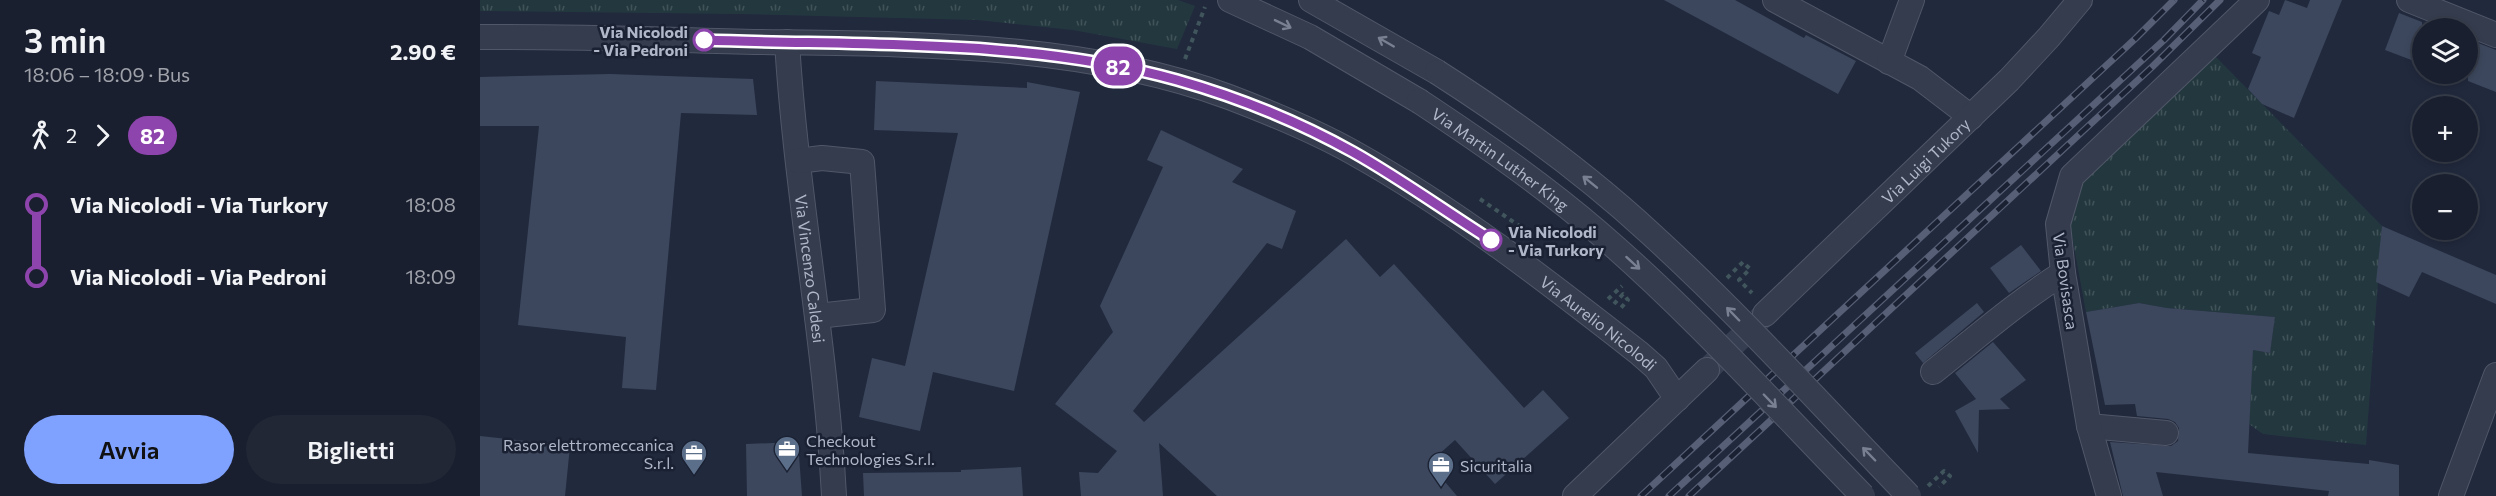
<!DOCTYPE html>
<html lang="it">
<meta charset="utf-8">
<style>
:root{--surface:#191f2e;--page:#222736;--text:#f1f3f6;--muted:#9fa2aa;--line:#373d4a;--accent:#7fa1ff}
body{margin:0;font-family:Commissioner,sans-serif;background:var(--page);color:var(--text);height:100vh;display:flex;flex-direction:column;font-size:22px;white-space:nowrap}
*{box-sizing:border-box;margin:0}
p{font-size:20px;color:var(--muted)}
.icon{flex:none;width:33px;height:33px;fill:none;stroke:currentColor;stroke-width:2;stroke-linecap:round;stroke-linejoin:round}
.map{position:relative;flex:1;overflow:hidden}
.drawer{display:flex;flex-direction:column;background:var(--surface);width:480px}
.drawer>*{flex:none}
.badge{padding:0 12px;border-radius:20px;font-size:21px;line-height:39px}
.tools{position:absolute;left:1932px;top:18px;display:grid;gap:12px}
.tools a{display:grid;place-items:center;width:66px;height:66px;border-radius:50%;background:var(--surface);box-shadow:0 3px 9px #0003,0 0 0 2px var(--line);font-size:30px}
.map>.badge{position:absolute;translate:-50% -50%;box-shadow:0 0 0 3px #fff}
.legs{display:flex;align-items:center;gap:9px;height:66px;padding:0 24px;font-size:20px}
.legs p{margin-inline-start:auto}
.headline{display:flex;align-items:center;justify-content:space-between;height:102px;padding:0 24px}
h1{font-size:33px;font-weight:600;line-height:45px}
.action{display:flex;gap:12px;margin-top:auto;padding:12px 24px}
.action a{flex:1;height:69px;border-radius:36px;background:var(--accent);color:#111;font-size:24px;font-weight:600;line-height:69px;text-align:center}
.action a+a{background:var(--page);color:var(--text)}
ul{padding:0 24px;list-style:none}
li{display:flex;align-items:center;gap:21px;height:72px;font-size:22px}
li i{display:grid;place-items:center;width:9px;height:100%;margin:0 8px;background:currentColor}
li i::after{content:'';width:15px;height:15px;margin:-8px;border:4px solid;border-radius:50%;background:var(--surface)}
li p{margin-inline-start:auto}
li:first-child i{background:linear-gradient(#0000 50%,currentColor 0)}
li:last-child i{background:linear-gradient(currentColor 50%,#0000 0)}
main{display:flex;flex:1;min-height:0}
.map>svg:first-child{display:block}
.grass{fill:url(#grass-tufts)}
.building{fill:#3c475d}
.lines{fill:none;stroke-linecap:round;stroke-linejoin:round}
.minor-tunnel{stroke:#363e52;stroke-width:24;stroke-dasharray:24 12;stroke-linecap:butt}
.minor-casing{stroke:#505768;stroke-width:26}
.path{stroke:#41555c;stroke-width:4;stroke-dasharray:4.5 4.5;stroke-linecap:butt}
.minor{stroke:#353c4d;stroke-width:24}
.rail-casing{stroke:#565f75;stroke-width:7}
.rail{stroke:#1a2132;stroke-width:4.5;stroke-dasharray:14;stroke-linecap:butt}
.minor-bridge-casing{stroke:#505768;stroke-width:26;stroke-linecap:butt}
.minor-bridge{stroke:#353c4d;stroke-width:24}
.oneway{stroke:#798091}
.line-1-casing{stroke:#fff;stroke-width:14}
.line-1{stroke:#8e44ad;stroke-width:9}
.stop-1-dot{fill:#fff;stroke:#8e44ad;stroke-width:3}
.labels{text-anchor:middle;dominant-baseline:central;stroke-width:5;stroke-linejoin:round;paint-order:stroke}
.stop-label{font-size:16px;font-weight:bold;fill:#b0b7c9;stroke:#1a2132;text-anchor:end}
.street-label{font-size:16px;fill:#b0b7c9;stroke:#1a2132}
.poi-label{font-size:16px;fill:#b0b7c9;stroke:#1a2132;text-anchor:start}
</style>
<main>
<section class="drawer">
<div class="headline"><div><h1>3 min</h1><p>18:06 – 18:09 · Bus</p></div><b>2.90 €</b></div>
<div class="legs"><svg class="icon" aria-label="walk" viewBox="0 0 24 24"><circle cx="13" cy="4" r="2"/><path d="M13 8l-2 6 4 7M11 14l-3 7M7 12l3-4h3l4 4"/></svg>2<svg class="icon" aria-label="forward" viewBox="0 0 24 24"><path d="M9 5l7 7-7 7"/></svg><b class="badge" style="background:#8e44ad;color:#fff">82</b></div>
<ul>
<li><i style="color:#8e44ad"></i><b>Via Nicolodi - Via Turkory</b><p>18:08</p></li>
<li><i style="color:#8e44ad"></i><b>Via Nicolodi - Via Pedroni</b><p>18:09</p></li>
</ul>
<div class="action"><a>Avvia</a><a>Biglietti</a></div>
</section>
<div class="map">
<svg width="2016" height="496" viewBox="0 0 2016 496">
<defs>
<pattern id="grass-tufts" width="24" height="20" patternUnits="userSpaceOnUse" patternTransform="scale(1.5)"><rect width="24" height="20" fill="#23383e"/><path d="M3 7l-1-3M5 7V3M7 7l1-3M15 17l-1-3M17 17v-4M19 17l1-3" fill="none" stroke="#405359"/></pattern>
</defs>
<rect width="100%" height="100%" fill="#21293d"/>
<!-- grass -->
<path class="grass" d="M0,0H698L715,6L697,49L593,30L498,20L261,14L0,11Z
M1736,57L1902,226L1886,445L1783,434L1769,424L1773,350L1790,353L1795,317L1687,308L1659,303L1606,312L1588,214L1599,175Z"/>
<!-- building -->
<path class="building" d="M1184,0H1255L1324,38L1326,35L1376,61L1358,94Z
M1805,0L1827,8L1830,0H1862L1814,118L1782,104L1768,89L1781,57L1772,53L1789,11L1799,15Z
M1919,13L1942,22V64L1905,50Z
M1988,39L2016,50V92L1988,81Z
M130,74L273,79L277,115L201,113L176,390L142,388L146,337L38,325L59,126H0V77Z
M396,81L547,88V82L600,92L534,391L453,372L440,431L379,417L392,358L425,366L478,133L394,130Z
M681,130L763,169L752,182L816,211L802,249L787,243L653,411L664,422L866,239L900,277L914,264L1044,408L1063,390L1089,418L1015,484L975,440L949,463L977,496H737L679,443L683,496H601L599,472L618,473L637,451L575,404L633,332L620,306L683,167L667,160Z
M1902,226L2016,275V304L1942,272L1929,297L1896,282Z
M1541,245L1561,271L1529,293L1510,268Z
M1497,303L1504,312L1443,363L1435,353Z
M1659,303L1687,308L1795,317L1790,353L1773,350L1768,453L1889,464V460L1919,465V496H1848L1849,491L1676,472L1683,496H1643L1630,442L1691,446L1698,441L1699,428L1695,422L1688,419L1657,416L1655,404L1625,405L1606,312Z
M1513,342L1546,380L1520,399L1530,409L1499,410L1498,453L1475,411L1496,399L1475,373Z
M0,436L90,446L85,496H0Z
M318,442L322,496H267L266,444Z
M541,467L543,496H384L383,473L481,472V470Z"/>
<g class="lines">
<!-- minor-tunnel -->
<path class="minor-tunnel" d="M1227,370L1284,315"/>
<!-- minor casing -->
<g class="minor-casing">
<g id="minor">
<path d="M750,0L830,37L939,101"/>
<path d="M831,0L957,72"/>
<path d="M1295,0L1440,78L1491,117"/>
<path d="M1929,0L2016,35"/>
<path id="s1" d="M0,37C94,36 187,40 281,42C434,44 604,43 749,97C791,113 835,131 874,153C976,210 1068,282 1159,353L1176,368L1197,399"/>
<path id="s2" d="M307,42C316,193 346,344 354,496"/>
<path d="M1409,62L1432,0"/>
<path d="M318,161L342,158L382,162L393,310L337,316"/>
<path id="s3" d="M1285,314L1529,80L1569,37L1600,0"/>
<path d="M1453,372C1496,338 1537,302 1583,273"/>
<path d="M1609,426L1686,433"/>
<path d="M1095,496L1227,370"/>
<path d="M1629,496L1609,426L1583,273L1578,224L1592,176L1777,0"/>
<path d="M1971,496L2016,375"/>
</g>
</g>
<!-- path -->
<path class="path" d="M705,59L725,7
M1000,199L1057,238
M1247,278L1263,262L1270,269L1259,280L1272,293
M1128,299L1142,286
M1134,304L1143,294L1148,300L1139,310
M1448,486L1464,471L1470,476L1459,487"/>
<!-- minor -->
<use href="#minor" class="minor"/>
<!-- rail casing -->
<g class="rail-casing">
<path id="rail" d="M1161,496L1656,38L1694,0
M1189,496L1684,40L1723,0
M1209,496L1672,67L1740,0"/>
</g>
<!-- rail -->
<use href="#rail" class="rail"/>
<!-- minor-bridge casing -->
<g class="minor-bridge-casing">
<g id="minor-bridge">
<path d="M957,72C1032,120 1105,173 1171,234C1261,316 1344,408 1429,496"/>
<path id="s4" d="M939,101C1001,142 1062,184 1119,233C1213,314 1296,407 1383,496"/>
</g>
</g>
<!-- minor-bridge -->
<use href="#minor-bridge" class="minor-bridge"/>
</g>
<!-- one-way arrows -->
<defs><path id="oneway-shaft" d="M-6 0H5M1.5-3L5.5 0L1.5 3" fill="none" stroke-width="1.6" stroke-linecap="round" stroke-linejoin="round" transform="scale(1.5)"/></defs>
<g class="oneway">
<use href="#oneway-shaft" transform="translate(803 24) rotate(26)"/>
<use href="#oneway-shaft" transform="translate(906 42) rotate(-150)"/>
<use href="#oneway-shaft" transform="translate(1110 182) rotate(-141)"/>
<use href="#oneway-shaft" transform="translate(1153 263) rotate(42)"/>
<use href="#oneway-shaft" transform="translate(1253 314) rotate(-134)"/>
<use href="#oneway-shaft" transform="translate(1290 401) rotate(46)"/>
<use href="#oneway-shaft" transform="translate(1389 454) rotate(-134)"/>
</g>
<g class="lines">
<!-- line-1 casing -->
<g class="line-1-casing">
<path id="line-1" d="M224,40C378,46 548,38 697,80C757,97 819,122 873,152C921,179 965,211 1011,240"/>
</g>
<!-- line-1 -->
<use href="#line-1" class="line-1"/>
</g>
<!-- icons -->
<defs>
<g id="office-pin" transform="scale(1.35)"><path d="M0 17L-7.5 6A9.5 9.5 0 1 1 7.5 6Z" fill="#5c6f8a" stroke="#1a2132"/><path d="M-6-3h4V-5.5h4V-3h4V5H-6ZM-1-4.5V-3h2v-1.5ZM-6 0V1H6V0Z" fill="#fff"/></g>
</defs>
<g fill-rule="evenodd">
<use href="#office-pin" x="307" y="449"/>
<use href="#office-pin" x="214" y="453"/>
<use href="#office-pin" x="961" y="465"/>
</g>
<!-- markers -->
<g class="stop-1-dot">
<circle cx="224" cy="40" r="10"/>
<circle cx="1011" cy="240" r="10"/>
</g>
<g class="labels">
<!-- stop labels -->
<g class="stop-label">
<text x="208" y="31">Via Nicolodi<tspan x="208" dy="18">- Via Pedroni</tspan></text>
<text x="1028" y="231" text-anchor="start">Via Nicolodi<tspan x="1028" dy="18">- Via Turkory</tspan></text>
</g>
<!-- street labels -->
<g class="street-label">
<text stroke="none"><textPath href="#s4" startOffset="100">Via Martin Luther King</textPath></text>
<text stroke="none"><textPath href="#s3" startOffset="222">Via Luigi Tukory</textPath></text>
<text stroke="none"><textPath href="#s2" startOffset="228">Via Vincenzo Caldesi</textPath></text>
<text transform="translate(1586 281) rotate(82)">Via Bovisasca</text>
<text stroke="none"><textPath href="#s1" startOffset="1190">Via Aurelio Nicolodi</textPath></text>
</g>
<!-- poi labels -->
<g class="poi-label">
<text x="326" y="440">Checkout<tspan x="326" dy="18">Technologies S.r.l.</tspan></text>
<text x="194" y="444" text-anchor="end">Rasor elettromeccanica<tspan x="194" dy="18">S.r.l.</tspan></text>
<text x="980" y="465">Sicuritalia</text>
</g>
</g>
</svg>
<div class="tools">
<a><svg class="icon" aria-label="layers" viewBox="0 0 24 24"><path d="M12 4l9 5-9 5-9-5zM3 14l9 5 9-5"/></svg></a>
<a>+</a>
<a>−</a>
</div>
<b class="badge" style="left:638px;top:66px;background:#8e44ad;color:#fff">82</b>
</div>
</main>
